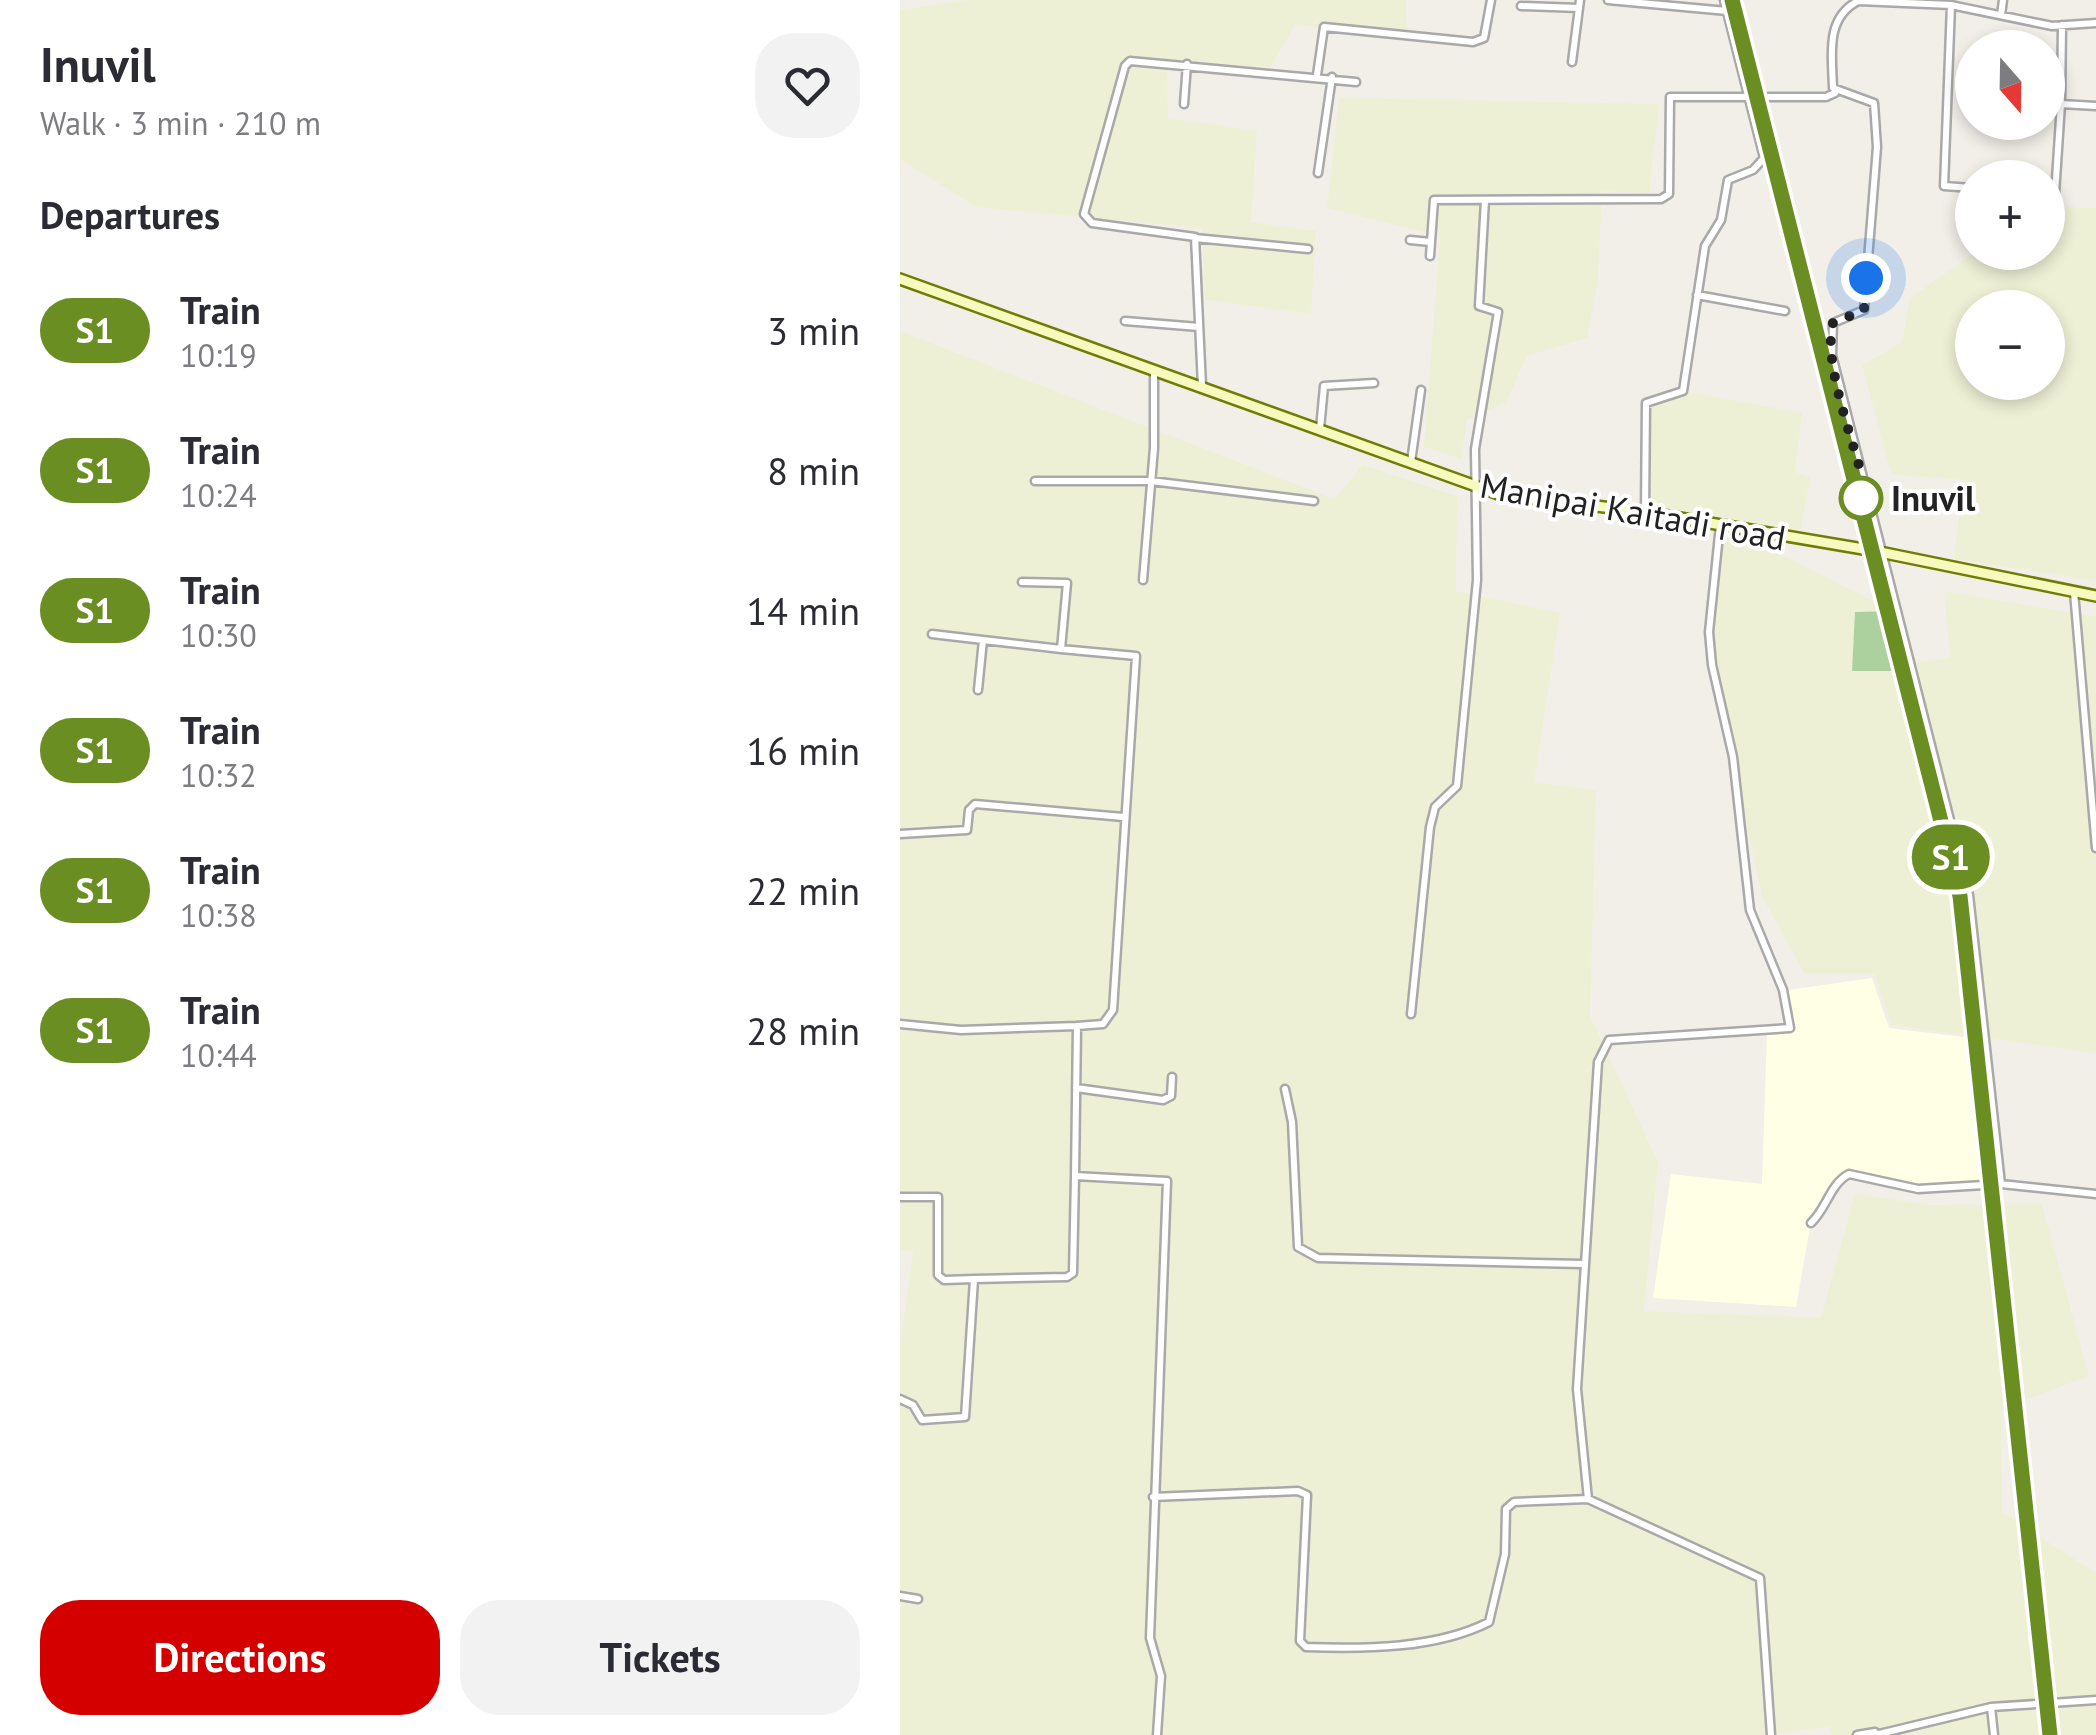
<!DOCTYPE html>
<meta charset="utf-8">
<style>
:root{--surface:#fff;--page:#f2f2f3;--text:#2b2b33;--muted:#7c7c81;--accent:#d40000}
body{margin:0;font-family:"PT Sans",sans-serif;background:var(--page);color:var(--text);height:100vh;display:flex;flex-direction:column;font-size:38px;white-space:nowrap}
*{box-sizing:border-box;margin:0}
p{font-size:32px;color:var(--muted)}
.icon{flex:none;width:55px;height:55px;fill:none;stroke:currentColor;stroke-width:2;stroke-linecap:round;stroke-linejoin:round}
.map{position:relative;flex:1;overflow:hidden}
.panel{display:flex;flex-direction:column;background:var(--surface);width:900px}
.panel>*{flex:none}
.badge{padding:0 20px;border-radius:32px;font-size:35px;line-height:65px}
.needle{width:65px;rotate:160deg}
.controls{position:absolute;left:1055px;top:30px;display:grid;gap:20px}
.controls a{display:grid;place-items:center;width:110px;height:110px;border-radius:50%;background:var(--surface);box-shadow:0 5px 15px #0003;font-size:50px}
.you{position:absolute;width:50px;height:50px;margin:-25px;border:8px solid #fff;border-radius:50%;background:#1a73e8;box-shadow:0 0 0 15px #1a73e833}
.map>.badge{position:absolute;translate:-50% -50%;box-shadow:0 0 0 5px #fff}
h2{padding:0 40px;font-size:38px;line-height:90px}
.round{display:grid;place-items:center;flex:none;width:105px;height:105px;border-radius:40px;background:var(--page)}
.summary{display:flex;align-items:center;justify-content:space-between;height:170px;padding:0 40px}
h1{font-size:48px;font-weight:800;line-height:75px}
.button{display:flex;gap:20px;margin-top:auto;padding:20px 40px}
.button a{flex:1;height:115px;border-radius:40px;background:var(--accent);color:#fff;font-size:40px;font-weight:800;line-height:115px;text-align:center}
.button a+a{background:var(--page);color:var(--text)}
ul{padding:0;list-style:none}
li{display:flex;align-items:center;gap:30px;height:140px;padding:0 40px}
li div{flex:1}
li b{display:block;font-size:38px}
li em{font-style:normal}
li .badge{min-width:110px;font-weight:700;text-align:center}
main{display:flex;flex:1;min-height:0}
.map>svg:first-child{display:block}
.education{fill:#ffffe5}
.farmland{fill:#eef0d5;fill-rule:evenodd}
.forest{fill:#add19e}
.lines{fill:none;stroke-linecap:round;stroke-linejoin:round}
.street-casing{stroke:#a9a9a9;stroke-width:11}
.secondary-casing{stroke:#707d05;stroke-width:14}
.street{stroke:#fff;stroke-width:6}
.secondary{stroke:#f7fabf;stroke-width:9}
.rail{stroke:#707070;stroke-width:2.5;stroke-dasharray:20 20;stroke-linecap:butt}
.line-casing{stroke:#fff;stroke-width:22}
.line{stroke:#6b8e23;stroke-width:15}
.walk{stroke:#222;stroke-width:10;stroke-dasharray:0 18}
.stop-dot{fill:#fff;stroke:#6b8e23;stroke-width:5}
.labels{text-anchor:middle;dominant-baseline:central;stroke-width:8;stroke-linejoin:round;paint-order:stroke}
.stop-label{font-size:35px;font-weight:bold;fill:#222;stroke:#fff;text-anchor:start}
.street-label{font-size:35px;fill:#222;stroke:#fff}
</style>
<main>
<section class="panel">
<div class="summary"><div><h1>Inuvil</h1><p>Walk · 3 min · 210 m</p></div><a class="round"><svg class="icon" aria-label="heart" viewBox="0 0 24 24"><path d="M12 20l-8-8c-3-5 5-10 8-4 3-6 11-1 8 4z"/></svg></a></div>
<h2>Departures</h2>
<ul>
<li><span class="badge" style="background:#6b8e23;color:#fff">S1</span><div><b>Train</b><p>10:19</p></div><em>3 min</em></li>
<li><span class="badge" style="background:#6b8e23;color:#fff">S1</span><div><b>Train</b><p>10:24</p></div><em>8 min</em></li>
<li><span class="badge" style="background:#6b8e23;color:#fff">S1</span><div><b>Train</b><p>10:30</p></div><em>14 min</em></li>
<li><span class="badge" style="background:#6b8e23;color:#fff">S1</span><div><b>Train</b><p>10:32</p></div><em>16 min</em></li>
<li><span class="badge" style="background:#6b8e23;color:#fff">S1</span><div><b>Train</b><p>10:38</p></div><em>22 min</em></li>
<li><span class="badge" style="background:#6b8e23;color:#fff">S1</span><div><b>Train</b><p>10:44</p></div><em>28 min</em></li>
</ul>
<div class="button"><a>Directions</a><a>Tickets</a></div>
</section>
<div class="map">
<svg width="1196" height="1735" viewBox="0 0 1196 1735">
<rect width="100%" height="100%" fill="#f2efe9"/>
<!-- education -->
<path class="education" d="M972,978L989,1028L1071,1038L1089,1183L1018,1187L949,1172L936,1179L911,1221L896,1307L753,1298L771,1174L862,1184L867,1034L894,1032L888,990Z"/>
<!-- farmland -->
<path class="farmland" d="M67,0H506L507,32L395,25L370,68L267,62L268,118L357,131L351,222L416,231L411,314L305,300L302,228L76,207L0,159V10Z
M439,98L759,104L749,193L702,191L698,280L687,338L627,356L606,402L567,420L561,459L524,447L540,236L427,208Z
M1148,207L1196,208V581L1054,559L1063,480L991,474L962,365L1002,342L1010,298L1074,253L1148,252ZM1072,308H1148V382H1072Z
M0,331L434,499L463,465L557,496L556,591L660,613L634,782L696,791L690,1016L758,1162L744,1311L921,1318L955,1194L1031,1205L1142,1204L1189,1376L1101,1409L1102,1512L1196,1573V1735H932L930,1727L864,1735H0V1347L13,1252L0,1249Z
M783,391L902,413L895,472L910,477L899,539L826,527L993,611L955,612L952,671L1050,658L1044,591L1196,617V1053L991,1025L974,974H905L862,897L821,702L809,632L820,525L745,512L746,403Z"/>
<!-- forest -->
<path class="forest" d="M993,611L1009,671H952L955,612Z"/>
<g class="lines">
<!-- street casing -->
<g class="street-casing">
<path id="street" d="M708,0L827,11
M958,1C925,18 932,55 933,88L974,103L977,147L964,310L933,323L932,355L1069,895L1101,1184L1196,1194
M959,1L1051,5L1152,26L1196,23
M1051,5L1044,186L1072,188
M621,6L679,8
M1101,15L1103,0
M1162,25L1161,104L1196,106
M672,62L680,0
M417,75L424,27L573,42L584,38L591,0
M284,104L287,64
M418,173L432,77
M1148,194H1155L1161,104
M295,238L408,249
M510,240L531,242
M530,256L534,200L761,199L769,194L770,97H926L935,93
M797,295L885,311
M225,321L299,327
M302,386L295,237L192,223L184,214L225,66L230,61L456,82
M424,386L474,383
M420,429L424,386
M511,462L521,390
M135,481H251L414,501
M745,512L746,403L783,391L805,246L821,220L828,180L853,170L864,158L824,0
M243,580L254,448V370
M122,582L167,583L161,649L236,656L213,1010L203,1024L177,1026L175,1176L267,1181L250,1638L261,1676L257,1735
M1174,592L1196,848
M32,634L83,640
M78,690L83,640L161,649
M0,834L67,830L69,810L75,804L223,817
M511,1014L530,827L535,807L557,786L577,580L575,449L598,312L579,306L585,200
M0,1024L61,1030L177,1026
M176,1088L263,1100L271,1096L272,1077
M385,1089L392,1122L398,1247L418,1258L683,1264
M0,1197H38V1275L44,1280L74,1279L65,1417L22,1420L13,1405L0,1399
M911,1223C927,1208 930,1184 949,1174L1018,1189L1101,1184
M74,1279L167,1277L173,1273L175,1176
M253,1497L398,1491L407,1495L400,1641L406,1647C464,1649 536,1649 589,1622L605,1554L606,1509L614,1502L688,1499L860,1578L871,1735
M688,1499L677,1389L698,1062L709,1040L890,1028L883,990L850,910L833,757L812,665L809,632L820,525
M0,1596L18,1599
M957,1735L975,1732
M975,1735L1091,1707
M1094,1735L1091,1707L1196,1700"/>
</g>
<!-- secondary casing -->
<g class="secondary-casing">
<path id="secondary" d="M0,279L598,494L745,512L975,551L1196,596"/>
</g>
<!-- street -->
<use href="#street" class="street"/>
<!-- secondary -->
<use href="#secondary" class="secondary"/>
<!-- rail -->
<path class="rail" d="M832,0L1060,896L1150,1735"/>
</g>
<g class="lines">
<!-- line casing -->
<g class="line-casing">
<path id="line" d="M832,0L1060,896L1150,1735"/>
</g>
<!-- line -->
<use href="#line" class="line"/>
<!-- walk -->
<path class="walk" d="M961,498L965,487C955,446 922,361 933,323L964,310L966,278"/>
</g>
<!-- markers -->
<circle class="stop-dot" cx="961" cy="498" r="20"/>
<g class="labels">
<!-- stop labels -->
<g class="stop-label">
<text x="991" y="498">Inuvil</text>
</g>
<!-- street labels -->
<g class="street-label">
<text transform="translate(733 511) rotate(10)">Manipai Kaitadi road</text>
</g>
</g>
</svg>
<div class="controls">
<a><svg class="needle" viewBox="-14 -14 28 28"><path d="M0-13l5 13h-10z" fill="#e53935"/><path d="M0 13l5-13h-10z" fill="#7c7c81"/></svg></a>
<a>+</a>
<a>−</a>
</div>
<div class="you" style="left:966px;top:278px"></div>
<b class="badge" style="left:1051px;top:857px;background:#6b8e23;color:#fff">S1</b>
</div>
</main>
